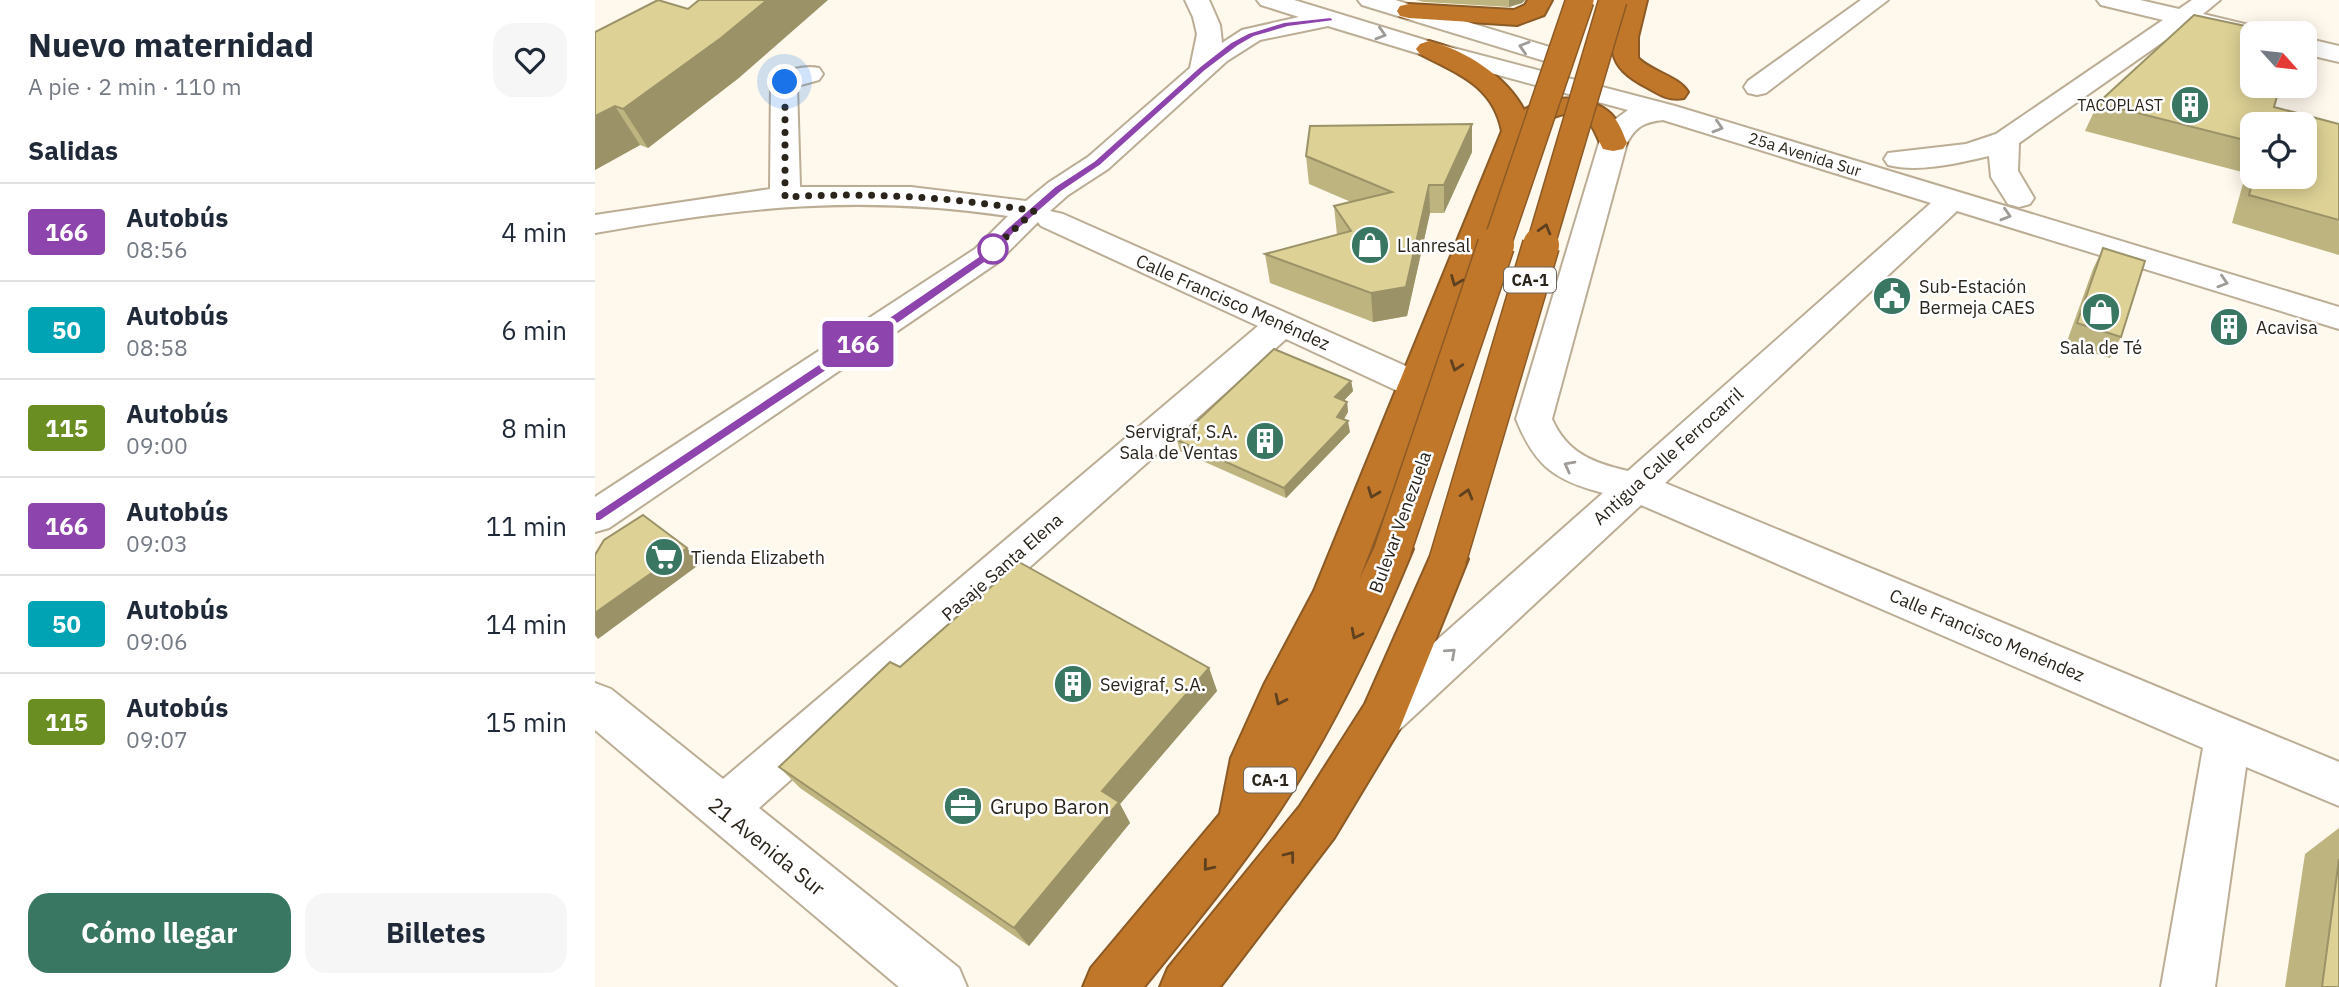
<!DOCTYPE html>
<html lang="es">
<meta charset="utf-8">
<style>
:root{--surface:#fff;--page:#f6f6f7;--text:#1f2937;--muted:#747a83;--line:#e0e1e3;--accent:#397763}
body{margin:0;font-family:"IBM Plex Sans",sans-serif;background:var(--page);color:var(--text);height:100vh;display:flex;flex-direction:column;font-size:26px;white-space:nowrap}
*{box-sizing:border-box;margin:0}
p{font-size:23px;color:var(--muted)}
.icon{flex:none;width:38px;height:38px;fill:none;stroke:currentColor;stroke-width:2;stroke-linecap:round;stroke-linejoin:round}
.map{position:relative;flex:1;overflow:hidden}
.panel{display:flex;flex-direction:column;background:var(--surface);width:595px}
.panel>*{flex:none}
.badge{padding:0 14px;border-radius:5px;font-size:24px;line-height:46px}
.needle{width:46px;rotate:117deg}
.controls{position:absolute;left:1645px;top:21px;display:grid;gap:14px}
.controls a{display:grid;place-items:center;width:77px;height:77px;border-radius:14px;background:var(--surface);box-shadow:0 4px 18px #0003;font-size:35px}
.you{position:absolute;width:35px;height:35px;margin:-18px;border:5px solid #fff;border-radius:50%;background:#1a73e8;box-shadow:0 0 0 10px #1a73e833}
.map>.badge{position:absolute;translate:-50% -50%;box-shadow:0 0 0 4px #fff}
h2{padding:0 28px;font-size:26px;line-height:63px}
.round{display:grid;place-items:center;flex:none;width:74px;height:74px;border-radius:21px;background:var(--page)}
.headline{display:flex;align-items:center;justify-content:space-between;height:119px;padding:0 28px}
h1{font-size:33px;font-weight:700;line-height:52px}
.cta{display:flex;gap:14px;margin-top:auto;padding:14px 28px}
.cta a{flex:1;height:80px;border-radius:21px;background:var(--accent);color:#fff;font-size:28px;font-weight:700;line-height:80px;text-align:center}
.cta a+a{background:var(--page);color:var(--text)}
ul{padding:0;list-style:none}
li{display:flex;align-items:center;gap:21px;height:98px;padding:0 28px;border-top:2px solid var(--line)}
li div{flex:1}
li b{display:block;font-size:26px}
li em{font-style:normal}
li .badge{min-width:77px;font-weight:700;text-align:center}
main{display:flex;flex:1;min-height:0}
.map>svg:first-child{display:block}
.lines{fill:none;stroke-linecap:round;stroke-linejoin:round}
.minor-casing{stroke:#bcad95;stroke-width:4}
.highway-casing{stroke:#8c5a25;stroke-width:4}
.minor{fill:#fff;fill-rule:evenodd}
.highway{fill:#c1772a;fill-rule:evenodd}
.highway-bridge-far1-casing{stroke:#8c5a25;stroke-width:30;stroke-linecap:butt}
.highway-bridge-casing{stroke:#8c5a25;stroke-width:39;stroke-linecap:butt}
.highway-bridge-far1{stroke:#c1772a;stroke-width:27}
.highway-bridge{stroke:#c1772a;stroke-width:36}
.wall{fill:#beb480;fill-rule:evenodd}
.shaded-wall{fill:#9b9268}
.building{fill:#ddd195;stroke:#9b9268;stroke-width:2}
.oneway{stroke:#9f9c98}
.oneway2{stroke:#5f4120}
.line{fill:#8e44ad;stroke:#fff;stroke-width:2}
.walk{stroke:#2a241b;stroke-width:7;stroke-dasharray:0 12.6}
.stop-dot{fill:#fff;stroke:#8e44ad;stroke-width:3.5}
.labels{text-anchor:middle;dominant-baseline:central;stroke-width:5;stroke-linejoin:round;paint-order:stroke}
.far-poi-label{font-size:16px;fill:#2a241b;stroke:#fff;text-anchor:end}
.far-street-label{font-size:16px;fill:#2a241b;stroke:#fff}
.shield{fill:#fff;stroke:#6a665f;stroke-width:2}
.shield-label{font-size:16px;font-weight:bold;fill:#2a241b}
.poi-label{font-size:18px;fill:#2a241b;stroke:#fff;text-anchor:start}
.street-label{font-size:18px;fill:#2a241b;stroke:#fff}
.near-poi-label{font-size:21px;fill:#2a241b;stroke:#fff;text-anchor:start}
.near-street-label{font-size:21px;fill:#2a241b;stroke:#fff}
</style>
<main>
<section class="panel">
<div class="headline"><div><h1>Nuevo maternidad</h1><p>A pie · 2 min · 110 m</p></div><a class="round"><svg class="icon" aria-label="heart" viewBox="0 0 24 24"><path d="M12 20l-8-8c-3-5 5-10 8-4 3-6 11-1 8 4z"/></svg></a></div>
<h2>Salidas</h2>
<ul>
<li><span class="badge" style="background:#8e44ad;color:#fff">166</span><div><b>Autobús</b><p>08:56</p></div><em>4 min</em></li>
<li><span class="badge" style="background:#00a3b4;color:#fff">50</span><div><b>Autobús</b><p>08:58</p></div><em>6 min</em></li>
<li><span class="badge" style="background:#6b8e23;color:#fff">115</span><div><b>Autobús</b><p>09:00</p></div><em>8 min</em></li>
<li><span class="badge" style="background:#8e44ad;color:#fff">166</span><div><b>Autobús</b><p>09:03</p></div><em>11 min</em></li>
<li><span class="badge" style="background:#00a3b4;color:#fff">50</span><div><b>Autobús</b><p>09:06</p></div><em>14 min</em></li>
<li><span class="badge" style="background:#6b8e23;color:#fff">115</span><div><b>Autobús</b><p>09:07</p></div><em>15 min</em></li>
</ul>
<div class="cta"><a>Cómo llegar</a><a>Billetes</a></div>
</section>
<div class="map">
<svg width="1744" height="987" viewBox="0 0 1744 987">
<rect width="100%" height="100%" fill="#fef8ed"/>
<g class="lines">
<!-- minor casing -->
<g class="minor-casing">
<path id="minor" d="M590,0H614L625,25L627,43L647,30L704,17L666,5L662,0H699L843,44L1080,106L1744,307V329L1362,211L1070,483L1744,762V806L1651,767L1620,987H1566L1608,748L1046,505L804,730L788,736L772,730L765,716L772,702L1008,493C959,480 940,466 921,419L1004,143L1018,121L1033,110L825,54L733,26L665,40L632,61L513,169L473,195L455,211L468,214L831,375L837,384L831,393L819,396L807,393L691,339L164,808L364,968L372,987H304L0,730V683L16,689L128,779L663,326L446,226L443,222L402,263L14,528L0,532V497L380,249L413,216C265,194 146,207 0,233V215L175,189L176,82C184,70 211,65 224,68L228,74L224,80L202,86L205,187H316L431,201L453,183L493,157L595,68L602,34L598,17ZM1068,120L1336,203L1033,471C998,463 972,453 957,419L1032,143C1041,126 1050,122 1068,120Z
M763,0H800L971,52L975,57L971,62L962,65L953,62L767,5Z
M1266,0H1293L1171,93L1162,95L1153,93L1149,87L1153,81Z
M1502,0H1545L1584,9L1597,0H1625L1608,14L1666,28L1669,33H1657V40L1592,25L1424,143L1423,171L1439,198L1435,204L1424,207L1413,204L1396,177L1394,156C1363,163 1324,173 1293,165L1289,159L1293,153L1371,144L1401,134L1568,20L1506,5Z
M1710,38L1744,46V62L1710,54Z"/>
</g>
<!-- highway casing -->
<g class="highway-casing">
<path id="highway" d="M933,0H957L949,15L922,25L814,18L805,16L802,11L805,6L814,4L919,10L930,5Z
M1028,0H1052L1043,37V58C1057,72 1083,76 1093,92L1089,98C1075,101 1065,95 1053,88C1006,64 1015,44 1028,0Z
M834,41C870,50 911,76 929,110C952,94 995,94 1016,114C1024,122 1028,133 1032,143L1028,149L1018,151L1008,149C1004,142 1002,135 998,128C980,101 951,118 934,134L764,580L784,538L798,533L812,538L818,549C781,639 739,728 685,810C643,872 596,929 549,987H488L496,968L625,814L636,758L669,685L719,591L907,131C898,85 863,74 825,54L821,49L825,44Z
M853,543L867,548L873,559L804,730L739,838L625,987H565L573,968L705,806L770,704L839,548Z"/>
</g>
<!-- minor -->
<use href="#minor" class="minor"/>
<!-- highway -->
<use href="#highway" class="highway"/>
<!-- highway-bridge-far1 casing -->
<g class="highway-bridge-far1-casing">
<path id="highway-bridge-far1" d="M901,247L985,0
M945,247L1018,0"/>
</g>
<!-- highway-bridge casing -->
<g class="highway-bridge-casing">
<path id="highway-bridge" d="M798,549L901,245
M853,559L946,245"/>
</g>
<!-- highway-bridge-far1 -->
<use href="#highway-bridge-far1" class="highway-bridge-far1"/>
<!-- highway-bridge -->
<use href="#highway-bridge" class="highway-bridge"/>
</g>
<!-- wall -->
<path class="wall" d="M821,0H930L927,3L914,7L829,2Z
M93,9L145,77L53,148L45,145L0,170V32Z
M1503,103L1679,107L1744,124V255L1637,223L1651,173L1490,131ZM1657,124L1710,177H1657Z
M877,124V152L849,213H835L812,316L778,322L675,283L670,254L742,235L739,206L756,202L714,184L711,156Z
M1508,248L1526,337L1515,358L1471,344L1498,269Z
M756,381L758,391L749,400L752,402L753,412L749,419L755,432L691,498L585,451L582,440Z
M305,667L614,668L622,691L525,804L535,823L434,946L205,788L184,767Z
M1744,828V987H1690L1710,854Z"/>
<!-- shaded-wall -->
<path class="shaded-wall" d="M172,0H233L145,77L53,148L28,109Z
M914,0H930L927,3L914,7Z
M20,106L45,145L0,170V116Z
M877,124V152L849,213V185Z
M834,185L835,213L812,316L778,322L776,293Z
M756,381L758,391L742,408L740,397Z
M752,402L753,412L744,427L742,417Z
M753,421L755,432L691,498L689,488Z
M92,548L105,564L3,639L0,635V613Z
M614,668L622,691L525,804L535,823L434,946L419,928L507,791Z"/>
<!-- building -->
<path class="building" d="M63,0L93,9L104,0H172L126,38L28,109L20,106L0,116V32Z
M1599,15L1683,33H1657V86H1685L1679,107L1744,124V220L1654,195L1659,177H1710V124H1657V142L1503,103Z
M877,124L849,185H834L811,287L776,293L670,254L756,231L739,206L797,192L711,156L715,126Z
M1508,248L1550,261L1526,337L1482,323Z
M679,349L756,381L740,397L752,402L742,417L753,421L689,488L582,440Z
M48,515L92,548L0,613V555L9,540Z
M424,562L614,668L507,791L524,802L419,928L184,767L295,662L305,667Z
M1744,859V987H1727Z"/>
<!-- one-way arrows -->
<defs><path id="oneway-chevron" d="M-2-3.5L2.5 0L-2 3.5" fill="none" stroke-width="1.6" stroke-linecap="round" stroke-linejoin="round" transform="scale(1.75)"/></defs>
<g class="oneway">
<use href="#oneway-chevron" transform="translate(786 34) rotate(17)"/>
<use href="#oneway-chevron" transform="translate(929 47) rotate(-163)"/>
<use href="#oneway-chevron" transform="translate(1123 127) rotate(17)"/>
<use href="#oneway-chevron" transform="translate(1411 215) rotate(17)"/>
<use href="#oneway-chevron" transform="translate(1628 282) rotate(17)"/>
<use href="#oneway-chevron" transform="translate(974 466) rotate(-152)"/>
<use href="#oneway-chevron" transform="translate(856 653) rotate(-42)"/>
</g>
<g class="oneway2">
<use href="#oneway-chevron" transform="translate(950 229) rotate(-74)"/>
<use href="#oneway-chevron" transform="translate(861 281) rotate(112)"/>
<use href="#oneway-chevron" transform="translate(861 366) rotate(109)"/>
<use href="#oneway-chevron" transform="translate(778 493) rotate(111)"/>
<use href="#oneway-chevron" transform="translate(872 494) rotate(-74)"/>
<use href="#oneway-chevron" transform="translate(761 634) rotate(117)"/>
<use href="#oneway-chevron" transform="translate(685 700) rotate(116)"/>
<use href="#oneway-chevron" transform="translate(695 856) rotate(-52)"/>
<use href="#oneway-chevron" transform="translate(613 866) rotate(129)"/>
</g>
<!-- line -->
<path class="line" d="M736,17L739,21L693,27L659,37L643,46L610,71L506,165L466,192L419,233L395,259L305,322L5,521H0V513L296,316L387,254L412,228L459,187L499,161L604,67L636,42L653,33L689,22Z"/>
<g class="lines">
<!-- walk -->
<path class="walk" d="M190,82V197C275,192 356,197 439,211L398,249"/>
</g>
<!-- icons -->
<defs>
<g id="building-disc" transform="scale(2.0125)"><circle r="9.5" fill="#397763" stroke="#fff"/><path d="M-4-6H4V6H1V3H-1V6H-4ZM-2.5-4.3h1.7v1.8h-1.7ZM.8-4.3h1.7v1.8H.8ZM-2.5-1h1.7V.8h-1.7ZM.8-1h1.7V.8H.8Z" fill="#fff"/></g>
<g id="shop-disc" transform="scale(2.0125)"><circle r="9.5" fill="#397763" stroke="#fff"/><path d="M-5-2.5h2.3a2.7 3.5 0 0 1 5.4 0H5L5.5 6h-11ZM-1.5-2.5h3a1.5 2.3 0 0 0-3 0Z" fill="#fff"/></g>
<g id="civic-disc" transform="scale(2.0125)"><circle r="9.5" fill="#397763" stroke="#fff"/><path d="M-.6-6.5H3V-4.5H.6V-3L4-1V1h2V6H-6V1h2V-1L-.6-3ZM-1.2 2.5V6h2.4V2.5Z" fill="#fff"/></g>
<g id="supermarket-disc" transform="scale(2.0125)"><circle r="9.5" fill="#397763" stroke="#fff"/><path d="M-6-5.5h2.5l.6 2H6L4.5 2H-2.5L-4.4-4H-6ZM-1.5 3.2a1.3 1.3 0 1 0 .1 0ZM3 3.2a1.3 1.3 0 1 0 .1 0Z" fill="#fff"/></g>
<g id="office-disc" transform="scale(2.0125)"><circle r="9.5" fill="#397763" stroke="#fff"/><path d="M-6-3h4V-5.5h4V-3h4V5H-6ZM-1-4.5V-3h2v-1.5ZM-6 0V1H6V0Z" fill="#fff"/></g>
</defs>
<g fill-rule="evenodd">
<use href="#building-disc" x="1595" y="105"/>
<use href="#shop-disc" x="775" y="245"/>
<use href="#civic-disc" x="1297" y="296"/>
<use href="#shop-disc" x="1506" y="312"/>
<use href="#building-disc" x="1634" y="327"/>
<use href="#building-disc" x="670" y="441"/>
<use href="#supermarket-disc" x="69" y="557"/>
<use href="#building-disc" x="478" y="684"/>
<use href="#office-disc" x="368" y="806"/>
</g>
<!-- markers -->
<circle class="stop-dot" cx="398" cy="249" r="14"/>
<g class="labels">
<!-- far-poi labels -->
<g class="far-poi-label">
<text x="1568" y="105">TACOPLAST</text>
</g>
<!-- far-street labels -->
<g class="far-street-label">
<text transform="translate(1210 154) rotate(17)">25a Avenida Sur</text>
</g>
<!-- shield labels -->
<g class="shield">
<rect x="909" y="267.5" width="52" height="25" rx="5"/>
<rect x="649" y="767.5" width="52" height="25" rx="5"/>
</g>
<g class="shield-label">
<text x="935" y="280">CA-1</text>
<text x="675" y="780">CA-1</text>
</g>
<!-- poi labels -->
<g class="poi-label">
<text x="802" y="245">Llanresal</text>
<text x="1324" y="286">Sub-Estación<tspan x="1324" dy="21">Bermeja CAES</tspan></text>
<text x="1661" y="327">Acavisa</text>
<text x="1506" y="347" text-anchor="middle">Sala de Té</text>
<text x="643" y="431" text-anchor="end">Servigraf, S.A.<tspan x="643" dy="21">Sala de Ventas</tspan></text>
<text x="96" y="557">Tienda Elizabeth</text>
<text x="505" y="684">Sevigraf, S.A.</text>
</g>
<!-- street labels -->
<g class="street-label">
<text transform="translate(638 302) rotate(24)">Calle Francisco Menéndez</text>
<text transform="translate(1073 456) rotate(-42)">Antigua Calle Ferrocarril</text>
<text transform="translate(805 522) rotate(-70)">Bulevar Venezuela</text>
<text transform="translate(407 567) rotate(-41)">Pasaje Santa Elena</text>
<text transform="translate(1392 635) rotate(23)">Calle Francisco Menéndez</text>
</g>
<!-- near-poi labels -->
<g class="near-poi-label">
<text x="395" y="806">Grupo Baron</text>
</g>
<!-- near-street labels -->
<g class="near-street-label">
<text transform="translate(172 846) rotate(39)">21 Avenida Sur</text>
</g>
</g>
</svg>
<div class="controls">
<a><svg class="needle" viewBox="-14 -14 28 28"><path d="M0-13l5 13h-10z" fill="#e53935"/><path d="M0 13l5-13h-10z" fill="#747a83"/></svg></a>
<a><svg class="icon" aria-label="locate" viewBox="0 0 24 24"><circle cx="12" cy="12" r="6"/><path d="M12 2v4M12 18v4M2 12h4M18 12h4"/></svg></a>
</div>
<div class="you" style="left:190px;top:82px"></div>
<b class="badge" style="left:263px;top:344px;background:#8e44ad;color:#fff">166</b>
</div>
</main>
